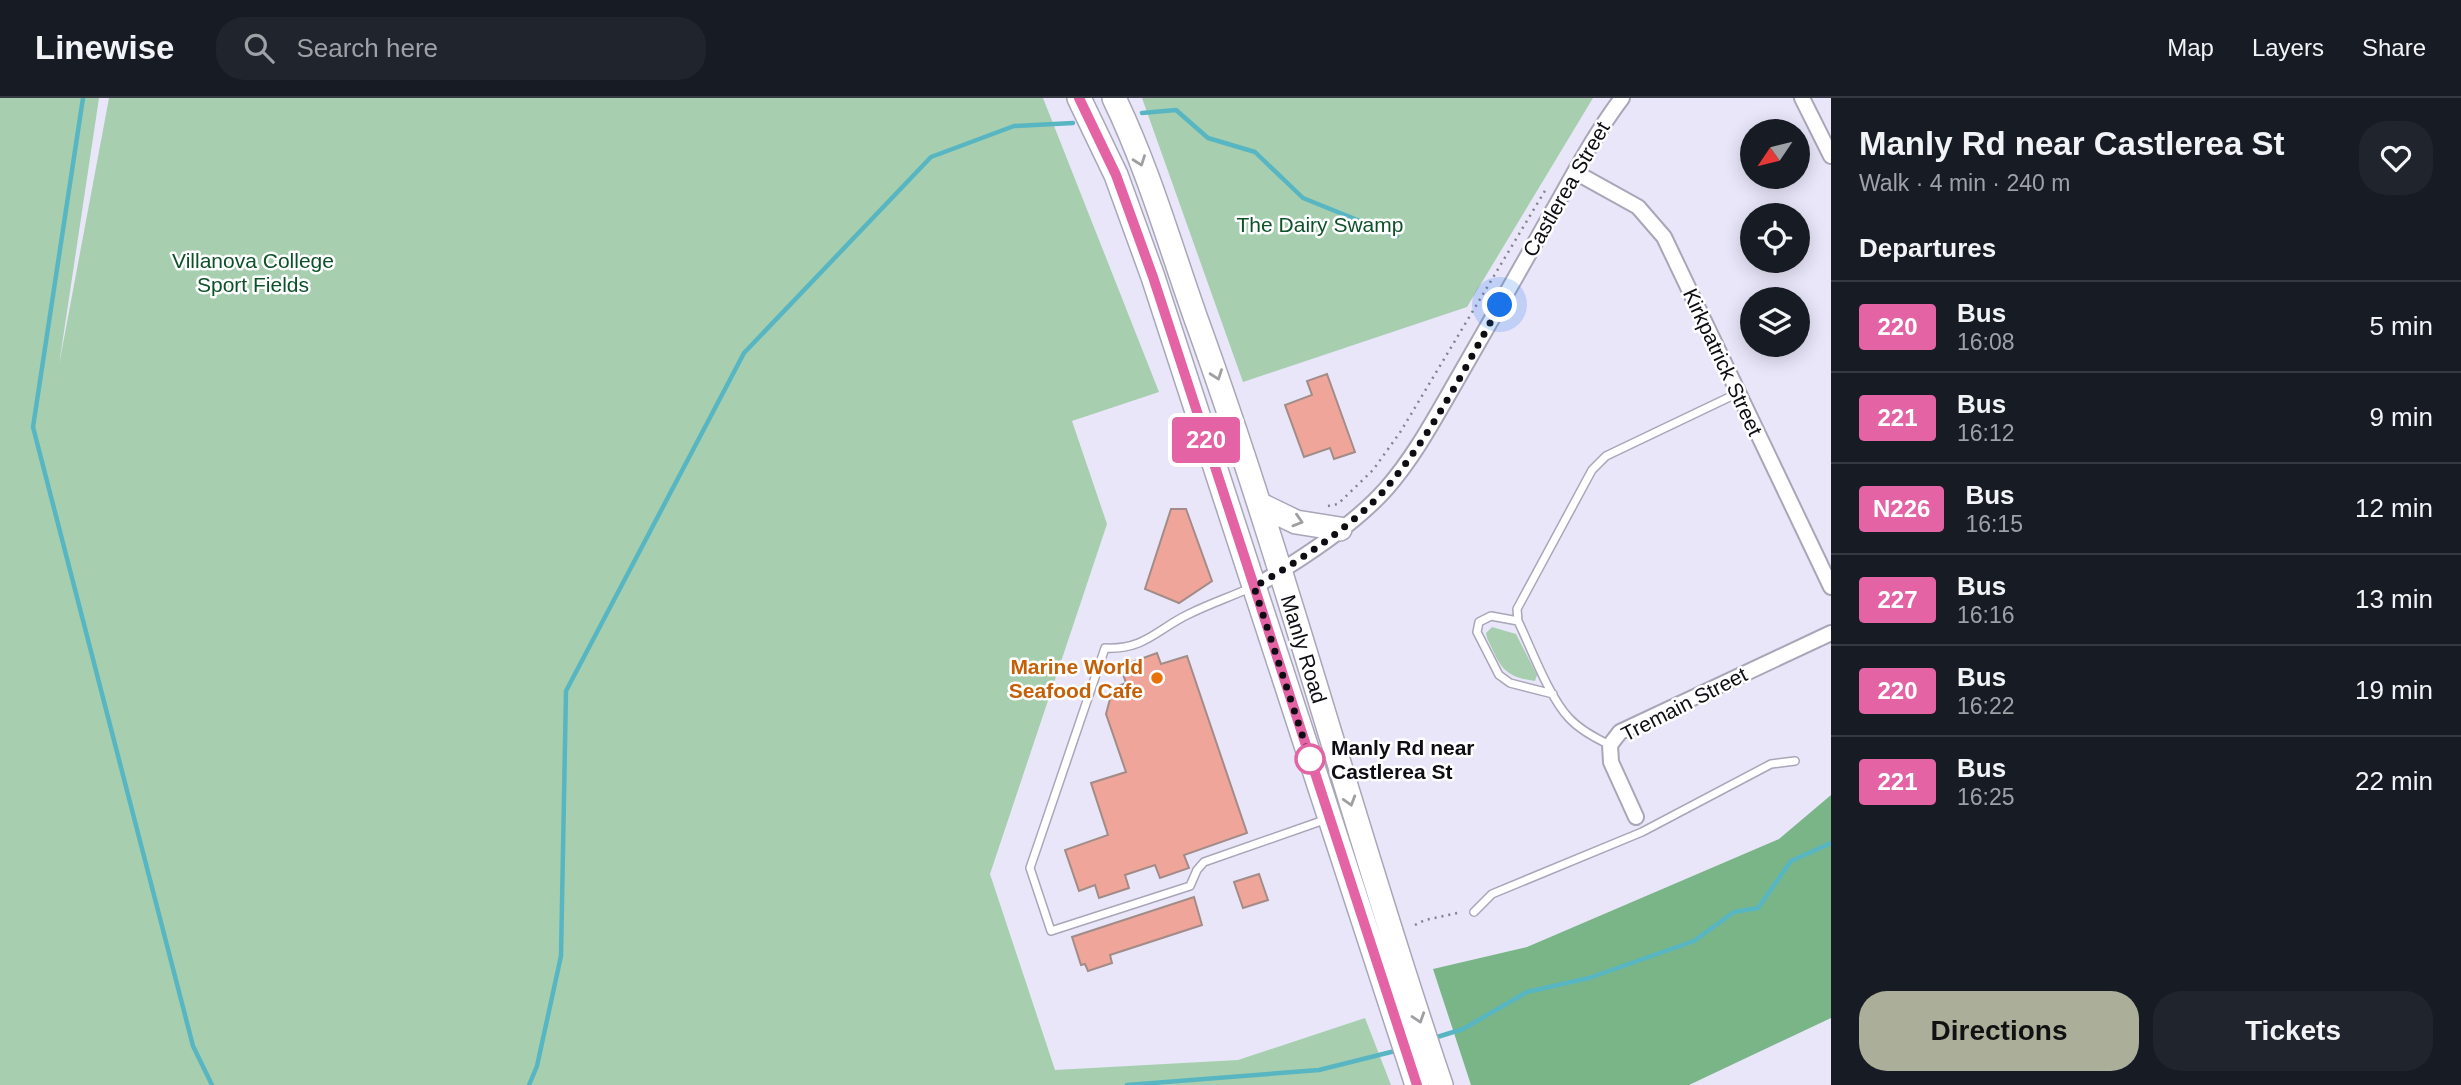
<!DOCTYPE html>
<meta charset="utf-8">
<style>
:root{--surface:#171b24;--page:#20242c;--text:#f1f3f6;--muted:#9ea1a6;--line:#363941;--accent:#abaf9a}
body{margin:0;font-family:Helvetica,sans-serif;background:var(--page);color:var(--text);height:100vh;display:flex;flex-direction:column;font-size:26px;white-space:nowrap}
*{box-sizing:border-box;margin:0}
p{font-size:23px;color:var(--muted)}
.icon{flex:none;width:38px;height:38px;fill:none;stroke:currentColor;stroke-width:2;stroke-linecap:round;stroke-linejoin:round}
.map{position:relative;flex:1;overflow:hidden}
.panel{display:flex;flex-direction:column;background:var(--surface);width:630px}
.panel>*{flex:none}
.badge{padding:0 14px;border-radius:5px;font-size:24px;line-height:46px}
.needle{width:46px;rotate:235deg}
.tools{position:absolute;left:1740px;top:21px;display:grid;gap:14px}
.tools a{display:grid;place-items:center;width:70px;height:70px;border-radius:50%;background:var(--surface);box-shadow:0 4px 18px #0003;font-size:35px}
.you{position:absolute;width:35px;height:35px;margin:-18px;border:5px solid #fff;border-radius:50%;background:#1a73e8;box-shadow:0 0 0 10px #1a73e833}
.map>.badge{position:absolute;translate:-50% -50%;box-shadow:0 0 0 4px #fff}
h2{padding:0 28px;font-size:26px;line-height:63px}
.round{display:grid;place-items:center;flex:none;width:74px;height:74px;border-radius:28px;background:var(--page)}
.summary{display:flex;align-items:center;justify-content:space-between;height:119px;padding:0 28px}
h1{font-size:33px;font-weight:800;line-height:52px}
.button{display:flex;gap:14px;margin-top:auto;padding:14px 28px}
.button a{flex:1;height:80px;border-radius:28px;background:var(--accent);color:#111;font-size:28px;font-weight:800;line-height:80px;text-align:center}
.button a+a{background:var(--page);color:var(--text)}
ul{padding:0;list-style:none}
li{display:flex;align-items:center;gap:21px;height:91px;padding:0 28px;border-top:2px solid var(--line)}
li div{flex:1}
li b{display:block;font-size:26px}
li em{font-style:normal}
li .badge{min-width:77px;font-weight:700;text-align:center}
header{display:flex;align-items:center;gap:42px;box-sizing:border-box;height:98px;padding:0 35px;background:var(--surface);border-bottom:2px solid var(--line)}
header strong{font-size:33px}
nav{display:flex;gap:38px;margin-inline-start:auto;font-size:24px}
.search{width:490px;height:63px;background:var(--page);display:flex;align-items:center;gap:18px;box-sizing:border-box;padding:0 24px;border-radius:28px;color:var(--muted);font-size:26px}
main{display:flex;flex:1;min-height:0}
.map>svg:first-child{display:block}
.green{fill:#a7cfaf}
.forest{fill:#7ab588}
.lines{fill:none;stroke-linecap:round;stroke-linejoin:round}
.stream{stroke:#58b6c2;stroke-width:4.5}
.building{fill:#efa599;stroke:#a28c88;stroke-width:2}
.lane-casing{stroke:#a9a6b8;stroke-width:10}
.street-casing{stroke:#a9a6b8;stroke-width:18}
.primary-casing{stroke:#a9a6b8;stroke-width:26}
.path{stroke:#83818f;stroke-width:2.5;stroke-dasharray:2 5;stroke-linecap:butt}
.lane{stroke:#fff;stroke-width:7}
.street{stroke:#fff;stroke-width:14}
.primary{stroke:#fff;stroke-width:23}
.oneway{stroke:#9f9ea1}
.line-casing{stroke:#fff;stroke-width:16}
.line{stroke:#e463a4;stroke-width:10}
.walk{stroke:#0e0d13;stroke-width:7;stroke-dasharray:0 12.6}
.food-dot{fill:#e8710a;stroke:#fff;stroke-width:2.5}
.stop-dot{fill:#fff;stroke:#e463a4;stroke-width:3.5}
.labels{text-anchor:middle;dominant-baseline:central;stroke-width:5;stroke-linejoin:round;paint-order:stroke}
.street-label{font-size:21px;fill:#0e0d13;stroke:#fff}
.park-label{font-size:21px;fill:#0c5127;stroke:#fff}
.food-label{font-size:21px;font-weight:bold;fill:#c56008;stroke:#fff;text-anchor:end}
.stop-label{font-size:21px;font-weight:bold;fill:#0e0d13;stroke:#fff;text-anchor:start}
</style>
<header>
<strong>Linewise</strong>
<div class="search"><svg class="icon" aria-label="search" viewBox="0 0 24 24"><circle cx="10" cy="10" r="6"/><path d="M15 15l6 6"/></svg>Search here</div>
<nav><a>Map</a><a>Layers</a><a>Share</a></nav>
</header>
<main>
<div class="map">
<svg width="1831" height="987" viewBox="0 0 1831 987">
<rect width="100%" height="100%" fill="#e9e6fa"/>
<!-- green -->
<path class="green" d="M0,0H99L59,267L109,0H1043L1159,294L1072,323L1107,426L990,776L1055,972L1238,962L1365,920L1391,987H0Z
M1142,0H1593L1467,209L1243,284Z
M1492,529L1516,536L1537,577L1535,583C1502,579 1500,567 1487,540L1486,535Z"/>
<!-- forest -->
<path class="forest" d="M1831,697V920L1689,987H1471L1433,871L1527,849L1779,741Z"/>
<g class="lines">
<!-- stream -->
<path class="stream" d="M83,0L33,329L193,948L212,987
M1142,15L1176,12L1208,40L1255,54L1303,100L1397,138
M1434,940L1463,931L1527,894L1589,880L1694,843L1734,814L1758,810L1791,763L1831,745
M529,987L537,968L561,858L566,593L744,255L931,59L1014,28L1073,25
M1127,987L1319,972L1395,953"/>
</g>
<!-- building -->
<path class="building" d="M1327,276L1355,354L1334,361L1330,350L1304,359L1285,307L1312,297L1307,283Z
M1171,411H1186L1212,483L1179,505L1145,491Z
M1157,555L1161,566L1187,558L1247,735L1184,757L1189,770L1160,780L1155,767L1125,777L1129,790L1099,800L1095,787L1079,793L1065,752L1108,737L1091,685L1126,674L1106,616L1113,590L1126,585L1123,576L1129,565Z
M1259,776L1268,802L1243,810L1234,784Z
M1194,799L1202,827L1110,857L1112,865L1088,873L1085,866L1081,867L1072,839Z"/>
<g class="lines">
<!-- lane casing -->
<g class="lane-casing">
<path id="lane" d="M1250,490C1230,499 1209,506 1189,516C1157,531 1145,552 1105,550L1030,770L1051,833L1190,788L1197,772L1204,764L1327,721
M1518,523L1491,518L1479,524L1477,534L1499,577L1510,585L1553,596
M1610,647C1595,640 1580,632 1569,620C1549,599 1531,550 1518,523L1517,511L1592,372L1606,358L1738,295
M1474,814L1492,796L1642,734L1771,666L1795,663"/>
</g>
<!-- street casing -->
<g class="street-casing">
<path id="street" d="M1802,0L1831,58
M1575,74L1638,109L1664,139L1831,489
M1254,489C1297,464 1353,428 1386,391C1415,358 1436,318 1458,280C1489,226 1520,172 1550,118C1573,78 1594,37 1622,0
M1636,719L1611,664L1610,647L1620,634L1831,535"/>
</g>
<!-- primary casing -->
<g class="primary-casing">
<path id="primary" d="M1079,0L1116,77L1153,179L1417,987
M1114,0C1147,68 1170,147 1195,218C1287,471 1354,732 1441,987
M1259,406L1296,424L1340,431"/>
</g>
<!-- path -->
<path class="path" d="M1328,408L1338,406L1373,372L1401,333L1546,91
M1415,827L1425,822L1462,814"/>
<!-- lane -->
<use href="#lane" class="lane"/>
<!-- street -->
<use href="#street" class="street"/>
<!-- primary -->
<use href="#primary" class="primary"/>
</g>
<!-- one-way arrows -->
<defs><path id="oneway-chevron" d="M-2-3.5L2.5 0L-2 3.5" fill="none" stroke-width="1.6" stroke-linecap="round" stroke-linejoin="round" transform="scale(1.75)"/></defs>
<g class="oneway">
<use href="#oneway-chevron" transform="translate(1140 63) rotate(70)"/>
<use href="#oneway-chevron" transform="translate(1217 277) rotate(70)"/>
<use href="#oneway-chevron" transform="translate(1298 423) rotate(17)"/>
<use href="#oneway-chevron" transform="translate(1350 703) rotate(73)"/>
<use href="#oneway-chevron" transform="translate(1419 920) rotate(72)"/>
</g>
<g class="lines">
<!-- line casing -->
<g class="line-casing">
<path id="line" d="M1079,0L1116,77L1153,179L1417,987"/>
</g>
<!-- line -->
<use href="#line" class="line"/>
<!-- walk -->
<path class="walk" d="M1310,661L1254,489C1295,466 1357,425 1387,389C1433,335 1466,268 1500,207"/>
</g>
<!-- markers -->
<circle class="food-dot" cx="1157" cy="580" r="7"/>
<circle class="stop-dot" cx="1310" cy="661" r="14"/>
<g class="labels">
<!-- street labels -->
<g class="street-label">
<text transform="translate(1566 91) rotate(-60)">Castlerea Street</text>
<text transform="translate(1723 264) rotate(65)">Kirkpatrick Street</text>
<text transform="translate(1304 551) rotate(73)">Manly Road</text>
<text transform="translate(1684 606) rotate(-27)">Tremain Street</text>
</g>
<!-- park labels -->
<g class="park-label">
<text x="1320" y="126">The Dairy Swamp</text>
<text x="253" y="162">Villanova College<tspan x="253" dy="24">Sport Fields</tspan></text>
</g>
<!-- food labels -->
<g class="food-label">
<text x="1143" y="568">Marine World<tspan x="1143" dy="24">Seafood Cafe</tspan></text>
</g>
<!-- stop labels -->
<g class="stop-label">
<text x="1331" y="649">Manly Rd near<tspan x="1331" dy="24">Castlerea St</tspan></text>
</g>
</g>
</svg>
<div class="tools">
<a><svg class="needle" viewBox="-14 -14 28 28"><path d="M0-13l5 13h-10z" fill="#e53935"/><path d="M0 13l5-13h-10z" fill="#9ea1a6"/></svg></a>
<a><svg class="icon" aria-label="locate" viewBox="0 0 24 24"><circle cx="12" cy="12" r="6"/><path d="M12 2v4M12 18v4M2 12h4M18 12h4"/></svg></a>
<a><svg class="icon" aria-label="layers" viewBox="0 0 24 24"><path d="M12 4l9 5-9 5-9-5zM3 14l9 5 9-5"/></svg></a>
</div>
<div class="you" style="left:1500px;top:207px"></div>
<b class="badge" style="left:1206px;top:342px;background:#e463a4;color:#fff">220</b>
</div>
<section class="panel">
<div class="summary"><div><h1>Manly Rd near Castlerea St</h1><p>Walk · 4 min · 240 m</p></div><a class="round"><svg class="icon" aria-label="heart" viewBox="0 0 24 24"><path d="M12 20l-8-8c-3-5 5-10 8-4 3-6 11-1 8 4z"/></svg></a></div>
<h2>Departures</h2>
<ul>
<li><span class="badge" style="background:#e463a4;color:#fff">220</span><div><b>Bus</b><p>16:08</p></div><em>5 min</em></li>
<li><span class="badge" style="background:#e463a4;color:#fff">221</span><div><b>Bus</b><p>16:12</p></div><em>9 min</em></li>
<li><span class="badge" style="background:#e463a4;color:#fff">N226</span><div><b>Bus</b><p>16:15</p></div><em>12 min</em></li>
<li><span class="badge" style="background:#e463a4;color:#fff">227</span><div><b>Bus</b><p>16:16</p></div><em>13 min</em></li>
<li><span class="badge" style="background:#e463a4;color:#fff">220</span><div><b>Bus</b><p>16:22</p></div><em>19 min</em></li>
<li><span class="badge" style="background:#e463a4;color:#fff">221</span><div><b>Bus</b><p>16:25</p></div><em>22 min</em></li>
</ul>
<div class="button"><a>Directions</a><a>Tickets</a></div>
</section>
</main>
